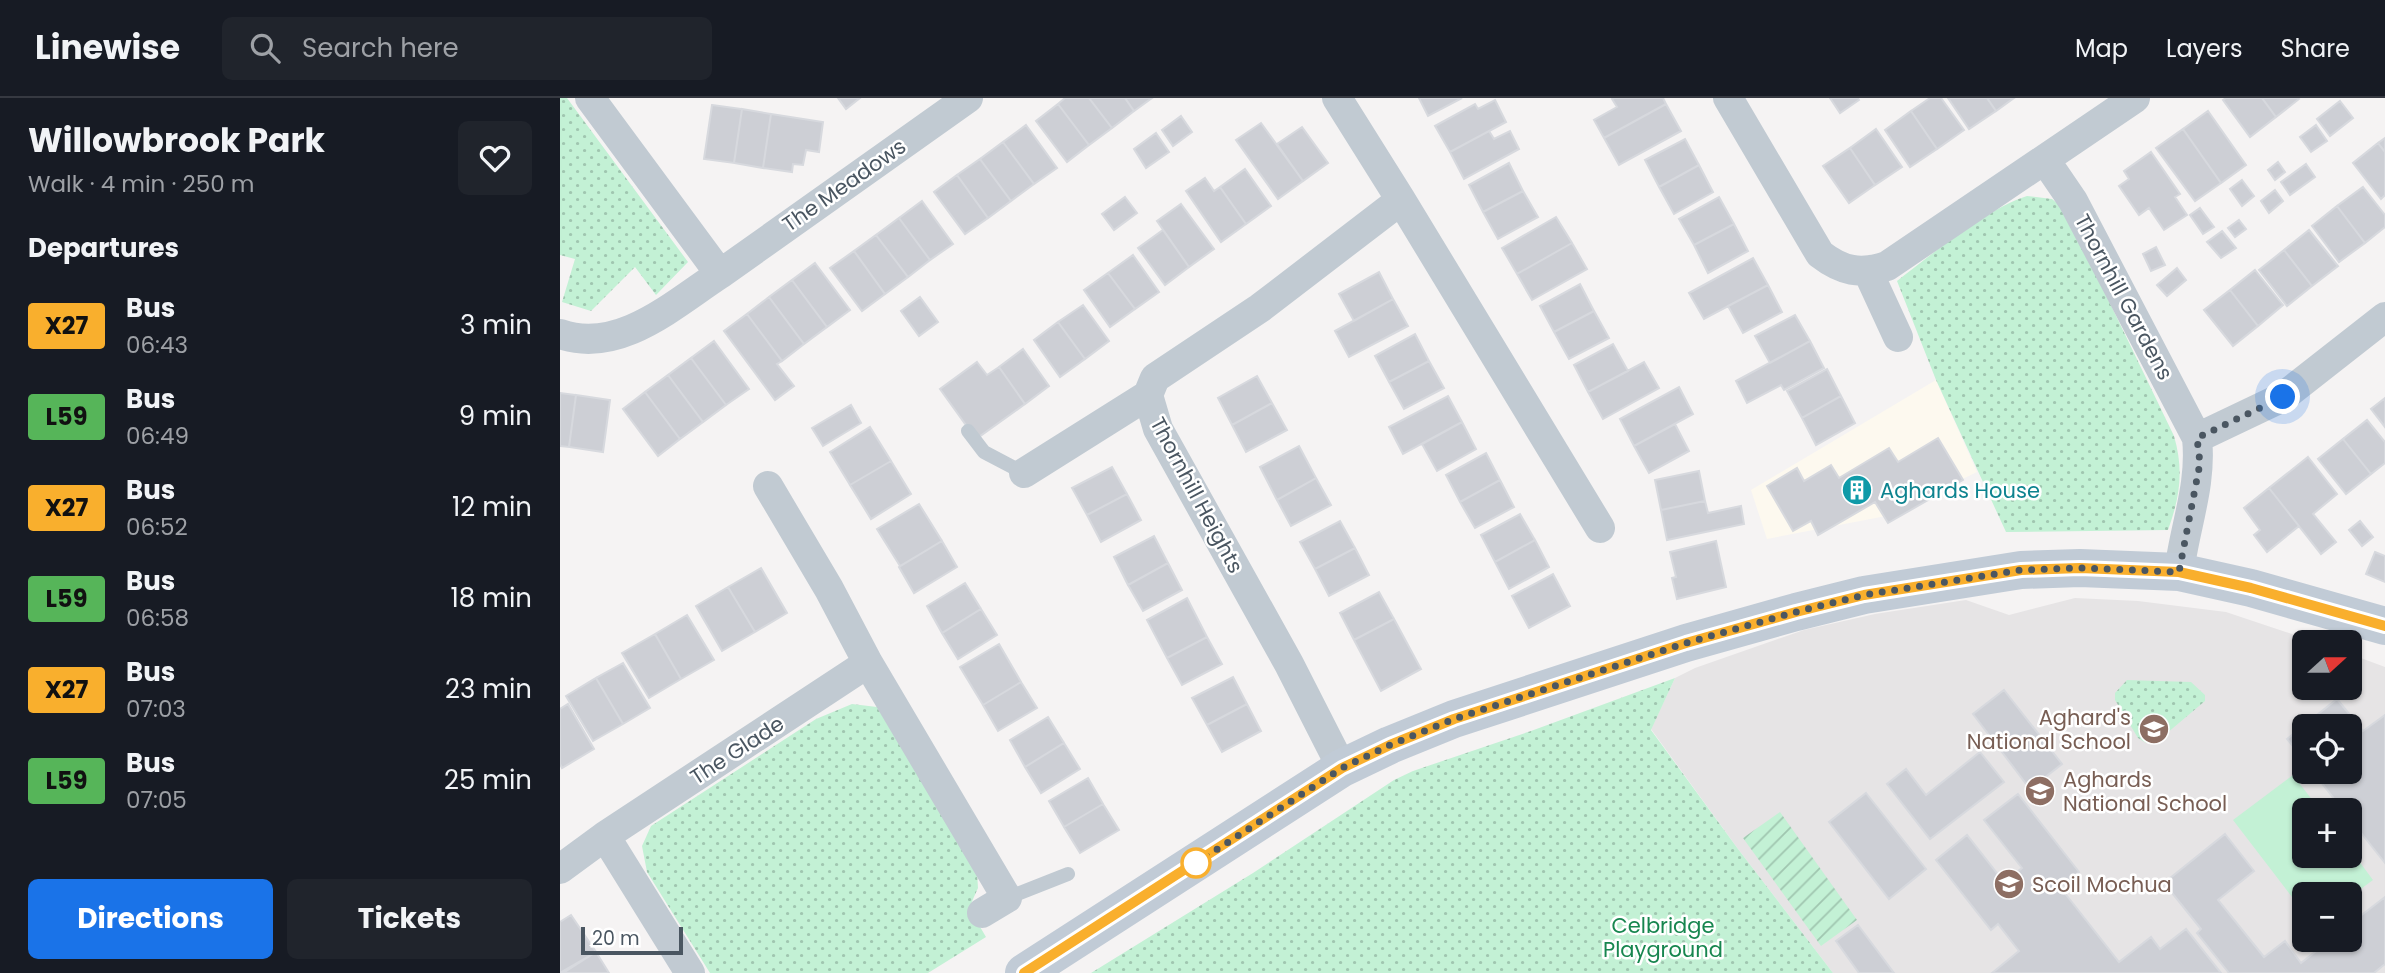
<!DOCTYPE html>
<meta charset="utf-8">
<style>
:root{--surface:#171b24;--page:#20242c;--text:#f1f3f6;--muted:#9ea1a6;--line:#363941;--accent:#1a73e8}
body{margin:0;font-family:Poppins,sans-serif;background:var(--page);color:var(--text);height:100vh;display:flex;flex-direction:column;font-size:26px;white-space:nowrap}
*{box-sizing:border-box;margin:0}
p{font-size:23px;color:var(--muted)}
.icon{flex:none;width:38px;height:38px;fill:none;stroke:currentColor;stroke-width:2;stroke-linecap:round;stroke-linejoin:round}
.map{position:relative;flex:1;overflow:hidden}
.panel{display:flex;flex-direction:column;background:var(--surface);width:560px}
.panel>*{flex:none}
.badge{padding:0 14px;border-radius:5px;font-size:24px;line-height:46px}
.needle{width:46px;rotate:69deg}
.controls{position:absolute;left:1732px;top:532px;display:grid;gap:14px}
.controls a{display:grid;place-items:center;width:70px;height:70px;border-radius:10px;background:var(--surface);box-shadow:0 2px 5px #0004;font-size:35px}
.scale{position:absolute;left:21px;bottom:18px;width:102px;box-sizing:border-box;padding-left:7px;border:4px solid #4a5661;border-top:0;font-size:19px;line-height:24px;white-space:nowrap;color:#4a5661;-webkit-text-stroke:5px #fff;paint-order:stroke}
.you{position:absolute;width:35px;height:35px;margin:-18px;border:5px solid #fff;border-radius:50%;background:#1a73e8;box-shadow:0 0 0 10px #1a73e833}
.map>.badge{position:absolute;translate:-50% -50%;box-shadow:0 0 0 4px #fff}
h2{padding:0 28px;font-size:26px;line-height:63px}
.round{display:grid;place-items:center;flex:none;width:74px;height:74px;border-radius:10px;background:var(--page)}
.headline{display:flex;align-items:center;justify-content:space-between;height:119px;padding:0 28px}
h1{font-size:33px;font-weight:700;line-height:52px}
.button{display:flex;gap:14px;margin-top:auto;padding:14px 28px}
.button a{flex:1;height:80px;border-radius:10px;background:var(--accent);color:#fff;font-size:28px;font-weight:700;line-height:80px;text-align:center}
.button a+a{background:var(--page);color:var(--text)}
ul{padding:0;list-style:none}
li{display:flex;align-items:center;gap:21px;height:91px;padding:0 28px}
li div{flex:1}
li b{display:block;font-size:26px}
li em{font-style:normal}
li .badge{min-width:77px;font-weight:700;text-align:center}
header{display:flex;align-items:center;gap:42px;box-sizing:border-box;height:98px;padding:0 35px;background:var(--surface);border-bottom:2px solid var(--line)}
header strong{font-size:33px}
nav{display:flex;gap:38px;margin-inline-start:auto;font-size:24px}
.search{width:490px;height:63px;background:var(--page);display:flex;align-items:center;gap:18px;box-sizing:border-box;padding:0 24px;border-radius:10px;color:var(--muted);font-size:26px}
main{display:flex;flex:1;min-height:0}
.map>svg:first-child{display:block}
.commercial{fill:#fdf9ef}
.education{fill:#e6e4e5;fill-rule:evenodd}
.grass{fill:url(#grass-dots)}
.garden{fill:url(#garden-furrows)}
.pitch{fill:#c3f1d5}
.building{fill:#cdcfd5;stroke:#d7d9de;stroke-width:2}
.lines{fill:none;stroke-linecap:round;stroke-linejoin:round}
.lane{stroke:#c1cad2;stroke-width:14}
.street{stroke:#c1cad2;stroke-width:30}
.secondary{stroke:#c1cbd6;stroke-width:38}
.line-casing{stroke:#fff;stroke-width:16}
.line{stroke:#f9af2d;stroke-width:10}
.walk{stroke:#4a5661;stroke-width:7;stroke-dasharray:0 12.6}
.stop-dot{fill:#fff;stroke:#f9af2d;stroke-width:3.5}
.labels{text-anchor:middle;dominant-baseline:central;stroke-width:5;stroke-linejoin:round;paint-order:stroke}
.street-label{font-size:21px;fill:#4a5661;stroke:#fff}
.culture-label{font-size:21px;fill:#0d838f;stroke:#fff;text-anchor:start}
.education-label{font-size:21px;fill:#785e54;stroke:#fff;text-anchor:start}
.park-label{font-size:21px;fill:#17864f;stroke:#fff}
</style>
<header>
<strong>Linewise</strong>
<div class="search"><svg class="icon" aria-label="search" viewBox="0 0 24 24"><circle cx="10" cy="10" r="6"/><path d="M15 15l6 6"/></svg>Search here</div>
<nav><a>Map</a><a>Layers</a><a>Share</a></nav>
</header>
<main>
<section class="panel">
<div class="headline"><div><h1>Willowbrook Park</h1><p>Walk · 4 min · 250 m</p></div><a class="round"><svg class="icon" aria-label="heart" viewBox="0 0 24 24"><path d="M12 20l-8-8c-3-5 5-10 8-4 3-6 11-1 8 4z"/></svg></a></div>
<h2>Departures</h2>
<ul>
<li><span class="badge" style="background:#f9af2d;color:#111">X27</span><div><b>Bus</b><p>06:43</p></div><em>3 min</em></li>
<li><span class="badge" style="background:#56b559;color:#111">L59</span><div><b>Bus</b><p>06:49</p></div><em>9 min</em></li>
<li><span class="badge" style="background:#f9af2d;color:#111">X27</span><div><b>Bus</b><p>06:52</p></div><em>12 min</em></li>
<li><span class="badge" style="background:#56b559;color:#111">L59</span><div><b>Bus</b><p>06:58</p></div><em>18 min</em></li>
<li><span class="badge" style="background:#f9af2d;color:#111">X27</span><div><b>Bus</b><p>07:03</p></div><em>23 min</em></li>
<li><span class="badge" style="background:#56b559;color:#111">L59</span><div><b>Bus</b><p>07:05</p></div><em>25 min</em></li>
</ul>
<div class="button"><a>Directions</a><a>Tickets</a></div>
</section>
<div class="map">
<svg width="1825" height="875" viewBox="0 0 1825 875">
<defs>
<pattern id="grass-dots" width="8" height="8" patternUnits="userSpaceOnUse" patternTransform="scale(1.75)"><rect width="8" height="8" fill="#c3f1d5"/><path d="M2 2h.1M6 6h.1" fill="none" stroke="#a0c6b0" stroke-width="1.8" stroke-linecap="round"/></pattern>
<pattern id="garden-furrows" width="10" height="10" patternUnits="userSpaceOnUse" patternTransform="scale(1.75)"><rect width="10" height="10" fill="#c3f1d5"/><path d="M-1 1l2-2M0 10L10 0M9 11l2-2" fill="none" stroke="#a0c6b0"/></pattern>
</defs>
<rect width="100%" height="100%" fill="#f5f3f3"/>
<!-- commercial -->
<path class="commercial" d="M1376,282L1417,374L1326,418L1207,441L1191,392Z"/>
<!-- education -->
<path class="education" d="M1515,500L1578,503L1666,514L1756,544H1745V590H1790V556L1825,569V875H1273L1178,751L1091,631L1115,580L1135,570L1244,532L1315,516L1406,502L1449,517ZM1745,628H1790V674H1745ZM1745,712H1790V758H1745ZM1745,796H1790V842H1745Z"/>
<!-- grass -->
<path class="grass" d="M0,0H7L128,164L96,197L75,169L31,213L2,204L15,161L0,157Z
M1467,98L1492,101L1505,112L1614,338C1624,372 1620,399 1608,432L1446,434L1376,282L1337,183C1372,156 1426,111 1467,98Z
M1115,580L1091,632L1178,751L1273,875H531L693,775L834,682L853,673L971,633Z
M1567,582L1631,584L1645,597V603L1600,641L1586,645L1578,640L1555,602V595Z
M292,606L317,609L417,774L418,790L409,810L426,839L368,875H150L87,774L82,748L91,728L256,621Z"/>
<!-- garden -->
<path class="garden" d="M1220,714L1297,822L1261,848L1183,740Z"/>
<!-- pitch -->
<path class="pitch" d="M1733,677L1760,712H1745V758H1790V751L1813,782L1790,799V796H1745V816L1673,722Z"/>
<!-- building -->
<path class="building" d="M278,0H300L286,11Z
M505,0H529L552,30L529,47L498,6Z
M529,0H565L574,13L552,30Z
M565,0H592L574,13Z
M859,0H902L868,18Z
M1054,0H1103L1106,6L1044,40L1034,22L1057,9L1052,1Z
M1270,0H1298L1299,2L1280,15Z
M1370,0H1381L1404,32L1377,51L1351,13Z
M1388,0H1427L1436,13L1409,31Z
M1427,0H1454L1436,13Z
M1666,0H1702L1716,19L1690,39L1663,2Z
M1702,0H1738L1739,1L1716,19Z
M935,2L946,24L890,54L875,28L915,6L918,11Z
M1780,3L1793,20L1770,38L1757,21Z
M498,6L529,47L507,64L476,23Z
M1106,6L1121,33L1059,67L1044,40Z
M152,7L182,11L174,65L144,61Z
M182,11L211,16L203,70L174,65Z
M1351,13L1377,51L1350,69L1325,32Z
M1648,13L1686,67L1661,85L1623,31Z
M211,16L263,24L259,54L246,52L243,67L233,66L232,74L203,70Z
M621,18L632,34L613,48L602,32Z
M701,25L743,83L718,101L676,42Z
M466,27L497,70L474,86L443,44Z
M1756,27L1767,43L1751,54L1740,39Z
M742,29L768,65L743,83L717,46Z
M1316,31L1342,69L1315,87L1290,50Z
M1623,31L1661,85L1635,103L1596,50Z
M929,33L934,41L950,33L959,51L904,81L890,54Z
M596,35L609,54L586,70L574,51Z
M1825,40V54L1818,45Z
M1125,41L1139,67L1099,89L1085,62Z
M443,44L474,86L451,103L420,61Z
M1818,45L1825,54V97L1821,101L1793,65Z
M1290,50L1315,87L1289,105L1263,68Z
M1591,54L1620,96L1615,99L1627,117L1604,132L1589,110L1579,117L1559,88L1569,81L1564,73Z
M420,61L451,103L428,120L397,77Z
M1718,64L1725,74L1715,82L1708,72Z
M949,65L963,93L923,114L909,87Z
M1746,66L1755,79L1730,97L1721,84Z
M1139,67L1153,94L1114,116L1099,89Z
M685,71L711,108L686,126L660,89Z
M397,77L428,120L405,136L374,94Z
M645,80L654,93L660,89L686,126L661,144L626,93Z
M1682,82L1694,98L1682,108L1670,91Z
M1803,89L1825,117V129L1805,145L1777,108Z
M1715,92L1723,103L1709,115L1701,103Z
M963,93L978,119L938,141L923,114Z
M565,99L577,115L554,132L542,116Z
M1159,99L1174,126L1134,147L1119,121Z
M362,103L393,146L370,162L339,120Z
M621,106L654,151L629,169L597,123Z
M1777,108L1805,145L1779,164L1752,128Z
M1640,110L1654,129L1643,136L1630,117Z
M996,119L1012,145L957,176L942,150Z
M339,120L370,162L348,179L316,137Z
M1679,122L1686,131L1675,139L1668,130Z
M1174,126L1188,153L1148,175L1134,147Z
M603,132L629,169L605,187L578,150Z
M1749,132L1778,168L1752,188L1724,152Z
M1662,133L1676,150L1661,160L1647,144Z
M316,137L348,179L325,196L294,153Z
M1012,145L1027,171L972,202L957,176Z
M1596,149L1605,167L1591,173L1583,156Z
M1724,152L1752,188L1727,208L1699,172Z
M294,153L325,196L302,213L270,170Z
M573,157L599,194L575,211L548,175Z
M1193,160L1208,187L1144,221L1129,195Z
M255,165L290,212L267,229L232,182Z
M1617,170L1626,182L1607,198L1597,187Z
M1695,172L1723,207L1698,228L1670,192Z
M819,174L833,201L794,223L779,196Z
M548,175L575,211L550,229L524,192Z
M232,182L267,229L244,246L209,199Z
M1020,186L1034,213L994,234L980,208Z
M1208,187L1222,214L1183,235L1168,208Z
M1670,192L1698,228L1673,248L1644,212Z
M209,199L244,246L222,263L187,216Z
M360,199L378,224L359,238L341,213Z
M833,201L848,228L789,259L775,233Z
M523,207L549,243L525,261L498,224Z
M1034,213L1049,240L1009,261L994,234Z
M187,216L222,263L217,266L234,288L215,302L164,233Z
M1235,217L1250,243L1210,265L1195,238Z
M498,224L525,261L500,279L474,242Z
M855,236L869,263L829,284L815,258Z
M154,243L189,291L166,307L131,260Z
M1250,243L1264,270L1224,292L1221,287L1187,305L1176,283Z
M1053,246L1068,273L1028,294L1014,267Z
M463,251L489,288L465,306L439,269Z
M131,260L166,307L143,324L108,277Z
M869,263L884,290L844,311L829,284Z
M417,264L427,277L439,269L465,306L416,341L380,291Z
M1084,264L1099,290L1043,321L1028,294Z
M1267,271L1281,298L1242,320L1227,293Z
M108,277L143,324L120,341L85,294Z
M697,278L712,305L672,327L658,300Z
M1119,289L1133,316L1074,348L1060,321Z
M85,294L120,341L98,358L63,311Z
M0,295L16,297L9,349L0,348Z
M16,297L50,302L43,354L9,349Z
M888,298L902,324L843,356L829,329Z
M1281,298L1295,325L1256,347L1242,320Z
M1825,300V329L1811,311Z
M712,305L727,332L686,354L672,327Z
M291,307L301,325L263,348L252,330Z
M1807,322L1825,344V365L1811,376L1783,341Z
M902,324L916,351L877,373L862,346Z
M1115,326L1129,353L1089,375L1074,348Z
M310,329L331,363L290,387L270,354Z
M1378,340L1403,382L1328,425L1315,404L1258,437L1251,423L1233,433L1207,388L1237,370L1244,383L1271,367L1279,380L1329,350L1338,364Z
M1783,341L1811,376L1786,396L1758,361Z
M739,348L756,380L717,402L700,369Z
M926,355L940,382L900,404L886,377Z
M1748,359L1777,396L1753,416L1776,444L1761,456L1709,390Z
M331,363L351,396L311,421L290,387Z
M552,369L567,396L527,417L512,390Z
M1139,373L1145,403L1101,412L1095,382Z
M756,380L771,407L731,428L717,402Z
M940,382L954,409L915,430L900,404Z
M1709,390L1739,428L1707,454L1694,437L1700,432L1684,410Z
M567,396L581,422L541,444L527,417Z
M1145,403L1148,415L1181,408L1184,426L1107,442L1101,412Z
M359,406L382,443L340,468L317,431Z
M960,416L975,442L935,464L921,437Z
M780,423L795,450L755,471L740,444Z
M1800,423L1813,439L1802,448L1789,432Z
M594,438L608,465L568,487L554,459Z
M975,442L989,469L949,491L935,464Z
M382,443L397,469L354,495L339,469Z
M1156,443L1166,489L1117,501L1112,480L1116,479L1110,454Z
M795,450L809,477L769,498L755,471Z
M1815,454L1825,458V484L1806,476Z
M608,465L622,492L583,513L568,487Z
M201,470L227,515L195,534L168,489Z
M993,476L1010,508L969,530L952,498Z
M405,485L421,511L382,535L367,508Z
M168,489L195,534L162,553L136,508Z
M819,494L834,521L794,542L780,515Z
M627,500L647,539L607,560L587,522Z
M421,511L437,537L398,561L382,535Z
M127,517L154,562L121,581L95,536Z
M834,521L861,571L821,593L794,542Z
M95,536L121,581L89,600L62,555Z
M647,539L662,566L622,587L607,560Z
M439,546L461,584L423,607L400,569Z
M63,565L90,610L63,626L36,580Z
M673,579L687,606L647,627L632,600Z
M36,580L63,626L33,643L6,598Z
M461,584L477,610L438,633L423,607Z
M1444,592L1502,666L1470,691L1413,616Z
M1777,601L1803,633L1825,617V765L1790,721V712H1783L1753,674H1790V628H1745V663L1727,641Z
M8,606L34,651L2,670L0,666V611Z
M687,606L701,633L662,654L647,627Z
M488,619L504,645L465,669L450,642Z
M504,645L520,671L481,695L465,669Z
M1420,654L1444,684L1370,741L1327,686L1346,671L1366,697Z
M528,680L543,706L504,729L489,703Z
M1306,695L1366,771L1329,801L1269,724Z
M1458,696L1519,774L1500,789L1559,864L1591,839L1600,851L1626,831L1661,875H1432L1459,853L1438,826L1431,832L1376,762L1407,737L1444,784L1462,770L1424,722Z
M543,706L559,732L520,755L504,729Z
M1665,736L1694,773L1658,802L1704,859L1725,843L1741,865L1770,842H1790V826L1825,799V866L1814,875H1669L1637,835L1641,831L1604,785Z
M11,817L36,854L0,875V824Z
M1298,827L1334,875H1299L1276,843Z
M36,854L49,875H3Z"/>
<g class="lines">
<!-- lane -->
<path class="lane" d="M408,333L424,354L464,375
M447,800L508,776"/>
<!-- street -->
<path class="street" d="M30,0L160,176L408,0
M777,0L841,102L700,210L595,280L588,297L598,331L729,566L782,670
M1168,0L1260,156C1282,173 1300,177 1327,168L1575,0
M1485,62L1513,103L1637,340
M841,102L1040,430
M1308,174L1338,239
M0,236C59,257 114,206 160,176
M464,375L588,297
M208,388L269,491L308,565L447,800L422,815
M1619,474C1625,427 1642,387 1637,340L1723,299L1825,219
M45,738L130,875
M0,771L45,738L308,565"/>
<!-- secondary -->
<path class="secondary" d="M464,875L782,670L830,647L894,621L1126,545L1236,514L1304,497L1461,472L1520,470L1619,474L1691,490L1825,528"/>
</g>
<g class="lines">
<!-- line casing -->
<g class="line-casing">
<path id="line" d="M464,875L782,670L830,647L894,621L1126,545L1236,514L1304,497L1461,472L1520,470L1619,474L1691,490L1825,528"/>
</g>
<!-- line -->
<use href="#line" class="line"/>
<!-- walk -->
<path class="walk" d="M636,765L782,670L830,647L894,621L1126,545L1236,514L1304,497L1461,472L1520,470L1619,474L1640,365L1637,340L1723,299"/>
</g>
<!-- icons -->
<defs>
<g id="building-disc" transform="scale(1.575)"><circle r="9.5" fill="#0f9aa8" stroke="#fff"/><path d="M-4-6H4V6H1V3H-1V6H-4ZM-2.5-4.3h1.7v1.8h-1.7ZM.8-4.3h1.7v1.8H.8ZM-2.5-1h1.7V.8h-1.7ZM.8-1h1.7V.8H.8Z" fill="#fff"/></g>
<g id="school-disc" transform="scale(1.575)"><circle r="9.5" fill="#8d6e63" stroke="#fff"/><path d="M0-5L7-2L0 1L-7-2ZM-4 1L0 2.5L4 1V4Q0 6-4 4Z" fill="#fff"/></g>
</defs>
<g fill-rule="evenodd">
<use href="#building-disc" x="1297" y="392"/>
<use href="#school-disc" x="1594" y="631"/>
<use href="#school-disc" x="1480" y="693"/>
<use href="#school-disc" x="1449" y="786"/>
</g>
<!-- markers -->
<circle class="stop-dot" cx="636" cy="765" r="14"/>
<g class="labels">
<!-- street labels -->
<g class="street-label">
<text transform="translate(284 87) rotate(-35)">The Meadows</text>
<text transform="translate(1564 199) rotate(62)">Thornhill Gardens</text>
<text transform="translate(637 397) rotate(62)">Thornhill Heights</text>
<text transform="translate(177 652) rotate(-33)">The Glade</text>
</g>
<!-- culture labels -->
<g class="culture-label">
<text x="1320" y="392">Aghards House</text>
</g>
<!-- education labels -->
<g class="education-label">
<text x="1571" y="619" text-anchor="end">Aghard's<tspan x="1571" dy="24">National School</tspan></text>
<text x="1503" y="681">Aghards<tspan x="1503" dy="24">National School</tspan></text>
<text x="1472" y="786">Scoil Mochua</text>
</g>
<!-- park labels -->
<g class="park-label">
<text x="1103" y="827">Celbridge<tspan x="1103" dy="24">Playground</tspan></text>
</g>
</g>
</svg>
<div class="controls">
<a><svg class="needle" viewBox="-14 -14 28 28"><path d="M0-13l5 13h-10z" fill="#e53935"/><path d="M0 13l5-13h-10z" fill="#9ea1a6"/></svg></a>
<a><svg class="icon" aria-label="locate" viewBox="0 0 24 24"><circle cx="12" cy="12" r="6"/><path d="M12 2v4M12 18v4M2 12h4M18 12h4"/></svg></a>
<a>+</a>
<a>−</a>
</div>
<div class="scale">20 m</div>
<div class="you" style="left:1723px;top:299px"></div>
</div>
</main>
